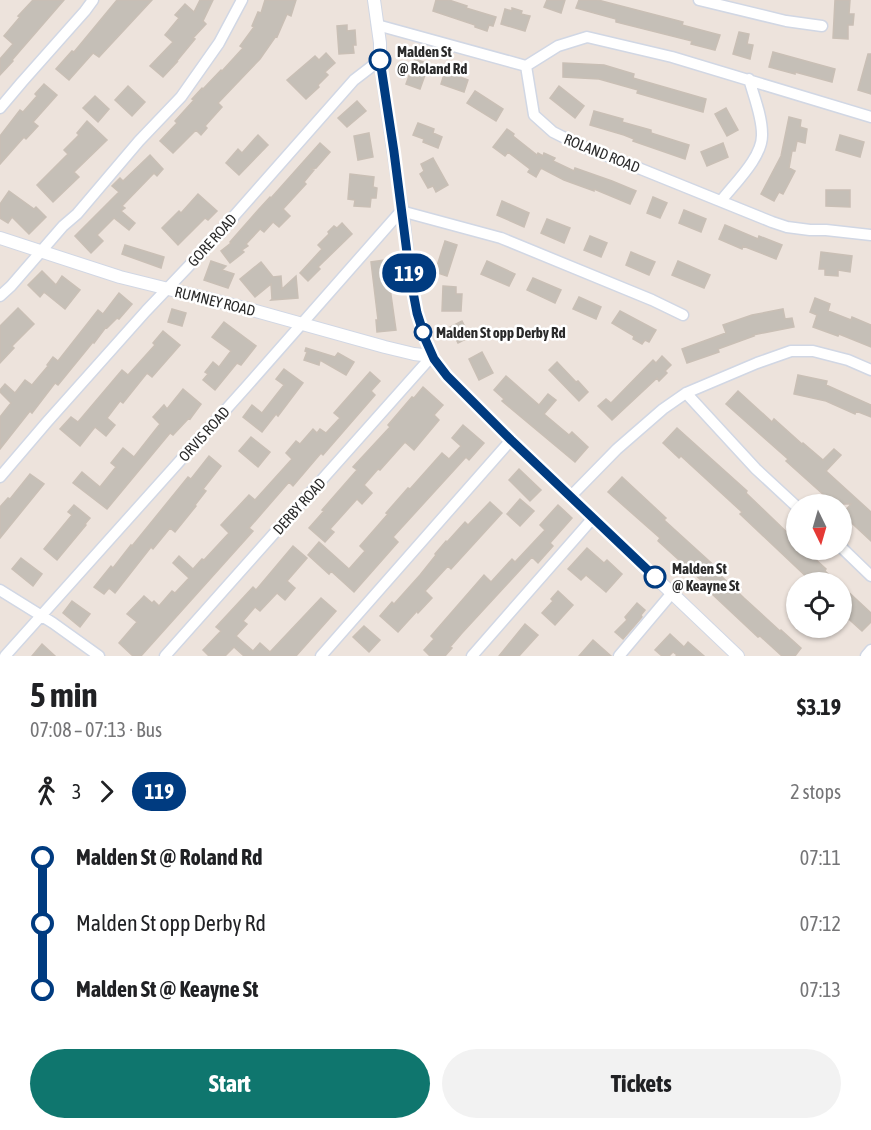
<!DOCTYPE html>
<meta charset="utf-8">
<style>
:root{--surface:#fff;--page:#f2f2f2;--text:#202124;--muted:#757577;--accent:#0f766e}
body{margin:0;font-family:"Asap Condensed",sans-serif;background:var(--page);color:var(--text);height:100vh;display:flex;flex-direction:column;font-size:22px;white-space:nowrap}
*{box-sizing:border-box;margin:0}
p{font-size:20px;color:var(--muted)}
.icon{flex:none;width:33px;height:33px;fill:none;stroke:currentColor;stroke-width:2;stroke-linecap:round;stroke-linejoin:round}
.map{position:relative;height:656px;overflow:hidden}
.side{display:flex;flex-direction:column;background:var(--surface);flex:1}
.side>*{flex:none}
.badge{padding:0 12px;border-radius:20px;font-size:21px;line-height:39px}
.needle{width:39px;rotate:175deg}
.tools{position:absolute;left:786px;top:494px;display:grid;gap:12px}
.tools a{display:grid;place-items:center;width:66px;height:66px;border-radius:50%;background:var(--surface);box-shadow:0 2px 4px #0004;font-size:30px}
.map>.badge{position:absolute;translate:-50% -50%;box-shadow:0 0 0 3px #fff}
.legs{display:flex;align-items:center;gap:9px;height:66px;padding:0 30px;font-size:20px}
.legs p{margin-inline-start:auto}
.headline{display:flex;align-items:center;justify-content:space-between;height:102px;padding:0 30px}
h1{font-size:33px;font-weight:700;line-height:45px}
.primary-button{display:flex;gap:12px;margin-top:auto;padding:12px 30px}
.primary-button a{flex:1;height:69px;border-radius:36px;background:var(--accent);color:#fff;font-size:24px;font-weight:700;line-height:69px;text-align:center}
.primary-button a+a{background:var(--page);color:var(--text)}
ul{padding:0 30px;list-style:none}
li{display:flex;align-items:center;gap:21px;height:66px;font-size:22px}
li i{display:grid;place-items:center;width:9px;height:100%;margin:0 8px;background:currentColor}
li i::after{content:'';width:15px;height:15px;margin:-8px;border:4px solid;border-radius:50%;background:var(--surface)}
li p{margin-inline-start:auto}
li:first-child i{background:linear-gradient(#0000 50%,currentColor 0)}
li:last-child i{background:linear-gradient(currentColor 50%,#0000 0)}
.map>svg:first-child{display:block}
.building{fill:#c5bfb7;stroke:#c9bfb5;stroke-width:1.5}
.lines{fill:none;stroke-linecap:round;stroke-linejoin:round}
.minor-casing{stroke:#d1d7e4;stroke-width:13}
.tertiary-casing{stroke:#d1d7e4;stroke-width:14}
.minor{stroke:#fff;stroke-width:10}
.tertiary{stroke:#fff;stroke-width:12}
.line-1-casing{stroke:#fff;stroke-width:14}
.line-1{stroke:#003b80;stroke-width:9}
.stop-1-dot{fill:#fff;stroke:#003b80;stroke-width:3}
.labels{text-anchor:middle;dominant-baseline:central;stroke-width:5;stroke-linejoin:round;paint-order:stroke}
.stop-label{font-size:15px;font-weight:bold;fill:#2a2a2a;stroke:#fff;text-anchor:start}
.street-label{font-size:15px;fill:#2a2a2a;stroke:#fff}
</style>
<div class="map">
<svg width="871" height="656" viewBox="0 0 871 656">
<rect width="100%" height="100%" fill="#ede3dc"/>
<!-- building -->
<path class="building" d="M33,0H64L12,60L13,61L0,75V59L13,44L4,36L20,17L18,16Z
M117,0H152L99,57L93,53L69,80L56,69L72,51L74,52Z
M200,0H213L203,21L206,24L193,38L195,39L176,62H177L163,77L150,66L173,42L165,35L179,18L175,15L185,4L194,12Z
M265,0H296L291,16L287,14L277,37L276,36L260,59L218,103L222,107L205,126L207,128L201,135L196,130L173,153L160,141L177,123L175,121L194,100L192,99L202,88L203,89L221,70L222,71L243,48L240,46L254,27L252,26L258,12L261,13Z
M436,0H449L467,6L466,8L496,17L493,26L489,25L487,31L475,27V25L433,11Z
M547,0H565L561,13L544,7Z
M579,0H598L683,22L682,25L720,35L715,50L691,44L692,41L616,22V19L576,8Z
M835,0H850L849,14H854L853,25H848V39L833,38Z
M512,8L522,11L521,14L530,16L525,31L501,24L505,9L512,11Z
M347,25V31L355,30L356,45H353L354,53L339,54L337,26Z
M739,32L749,34L747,44L753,45L750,59L733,54Z
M773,52L835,69L832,82L795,72V74L769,67Z
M326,53L335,63L325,72L328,75L318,85L319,87L306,99L287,80L315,56L319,60Z
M868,54H871V94L858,90Z
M415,59L429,64L420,89L406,84Z
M563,63L604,65L634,74L633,78L706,99L703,112L637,93L638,90L599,79L563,77Z
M446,68L461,73L460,77L468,80L464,92L441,84Z
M44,84L57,95L33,122L38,126L26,139L24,137L0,164V136L20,110L23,112L37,96L35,94Z
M128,86L145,102L132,116L115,100Z
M559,86L584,106L575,118L550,98Z
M475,91L503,109L496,121L467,103Z
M95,96L109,109L98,122L83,108Z
M357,101L366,111L347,127L338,118Z
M726,108L738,130L727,136L715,114Z
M594,111L623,119L622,122L651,130V133L689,145L685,159L633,141L634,139L624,135L590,125Z
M789,117L801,120L800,127L807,129L805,143L797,141L795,151H792L789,168L795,171L783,194L779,192L774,201L761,194L781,156Z
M87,121L107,140L74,172L79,177L53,202L37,185L68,154L64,150L79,135L77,133Z
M418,123L434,129L433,133L442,137L438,148L423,142L424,139L413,135Z
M507,129L514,134L513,136L537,155L538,153L543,156L544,153L555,158L553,161L574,171L575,168L612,181L636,191L630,204L594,189V191L564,180L541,168L536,177L528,172L530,169L508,152L505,156L493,147Z
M369,133L373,157L358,160L354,136Z
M258,135L268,145L239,175L226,163L238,149L242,153Z
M840,135L864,142L860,157L836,150Z
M320,143L330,152L316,168L310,169L314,170L304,182L306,184L283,209L290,216L279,227L273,222L264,232L260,229L246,244L248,246L242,250L244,252L230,263L221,251L231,243L230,242L259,209L270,197L271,198Z
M723,143L728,157L707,166L701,152Z
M150,155L163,169L157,176L154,173L122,206L125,208L121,211L135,223L129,230L114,218L97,235L103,241L91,253L75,236L119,192L112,186L120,178L123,181Z
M433,158L448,185L436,192L433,186L428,188L420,174L424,171L421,164Z
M350,174L374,177L373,187L377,188L376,198H371L370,207L354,206L355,200L348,199Z
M826,190H850V207L826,206Z
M9,191L34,209L36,207L46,217L29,234L12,217L8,223L0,218V204Z
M198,194L217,211L208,220L205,218L178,245L162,228L179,211L181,213Z
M653,197L667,203L660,218L647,213Z
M502,201L529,213L524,227L497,215Z
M684,210L706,219L701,232L679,223Z
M547,219L570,228L564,243L541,233Z
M342,223L352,234L318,267L320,269L308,281L300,273L322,249L318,245L329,234L328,232L334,226L337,228Z
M725,225L758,239L759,236L782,245L776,259L743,246L742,249L719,239Z
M590,236L607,243L601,257L584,250Z
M445,241L457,245L447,276L435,272Z
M125,245L164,257L161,268L122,254Z
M631,252L655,262L649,275L626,265Z
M821,252L852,256L850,272L838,270V276L825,275V269H819Z
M391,259L394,280L389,281L396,330L377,332L376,320H378L371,262Z
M211,261L226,266L222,270L234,274L228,288L204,280Z
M487,261L515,274L509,286L481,274Z
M678,261L710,275L704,288L672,275Z
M261,262L273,277L281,276L282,289L296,276L298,298L271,300L272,299L271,284L255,297L240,279Z
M42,271L56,285L62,276L80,290L65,309L44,292L40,297L28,285Z
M533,278L561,290L555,303L527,290Z
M443,286L456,287V294H462L461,311H442Z
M119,293L132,304L119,319L117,318L107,328L106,327L94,343L93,342L58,385L55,383L32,413L30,411L0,449V417L11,403L0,392V390L5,384L15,393L25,380L32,385L48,366L47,365L53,357L58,361L98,310L103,314Z
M579,297L601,307L596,319L573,309Z
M815,298L830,304L828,311L851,320L852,317L871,325V347L839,334L838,336L813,327L817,315L810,312Z
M18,308L34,324L12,346L14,348L0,363V326Z
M172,309L186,313L182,326L168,322Z
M783,309L785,319L792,318L794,327L753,335L754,336L718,349L719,352L687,363L682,349L726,333L723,325L752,315Z
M620,311L656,330L649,342L645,340L642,344L633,339L634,336L612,323Z
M462,321L470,337L458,343L450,327Z
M224,322L256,346L241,365L237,363L215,390L203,380L208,374L205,372L213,362L219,367L231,351L212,337Z
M163,331L180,345L152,377L147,373L123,403L120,401L107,418L115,425L106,436L95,427L80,446L60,429L71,417L78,422L122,370L128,375L155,345L153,343Z
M306,348L335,357L338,353L354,362L346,375L320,360L319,365L304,360L307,352L305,351Z
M482,352L493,373L479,380L469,359Z
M662,356L671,365L665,371L667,373L659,381L657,378L612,420L598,406L606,399L611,403L653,360L656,363Z
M557,362L576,382L578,381L588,392L579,401L549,370Z
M284,369L303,383L278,416L276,414L262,432L243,417L252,405L262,413L284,385L276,379Z
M370,372L380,381L371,391L375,395L323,455L321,453L293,486L289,482L249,528L253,531L141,656H133L119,643L137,622L127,614L144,596L152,603L154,601L159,606L172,591L175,593L189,578L173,563L179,556L193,569L202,559L204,560L229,533L221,525L249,495L255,500L292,459L286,453L296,441L300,444L313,429L317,433L320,429L326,433L340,418L334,413Z
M798,375L827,381L826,385L871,405V417L856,411L855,414L826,401L794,394Z
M506,376L539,405L548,394L556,400L544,414L569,435L572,432L588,447L575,462L502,401L504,399L494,390Z
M423,387L443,405L434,415L439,420L414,450L405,442L380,470L378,469L364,485L372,493L362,504L357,499L330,529L334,532L325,542L309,528L324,511L322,510L357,470L353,467L390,427L388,425L412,397L414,398Z
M183,389L201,404L190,419L189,418L173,435L170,433L107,509L73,483L82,472L100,487L116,467L111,463L123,448L134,457L160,424L153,417L164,405L167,409Z
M738,391L772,422L774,419L802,444L803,443L823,460L834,449L841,455L826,471L871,512V541L842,514L851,504H834L786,461L788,459L726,404Z
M463,425L484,443L469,460L466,457L393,537L398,542L354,592L331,571L329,574L308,555L319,542L349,569L365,551L360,546L388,514L386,513L408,488L410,489L442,453L449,459L461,446L452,438Z
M677,428L747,491L746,493L796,541V549H804L826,569L825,571L837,582H812L740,514L742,512L681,456L679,458L663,443Z
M251,437L270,452L258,467L239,451Z
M209,456L221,466L203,489L206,491L195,505L196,506L175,532L170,528L153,549L151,547L115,593L109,588L104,594L94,587L111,566L113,568L131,545L132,546L188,477L191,479Z
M519,469L541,490L530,501L509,480Z
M30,474L44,484L0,538V507L8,498L10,499Z
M622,477L666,518L664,520L719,570L717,572L744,598L780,631L781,630L801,648L795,656H782L760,636L758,637L711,593L713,591L658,541L660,538L608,492Z
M520,499L534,511L520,526L507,514Z
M490,502L502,513L451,569L448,566L425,591L432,598L418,613L417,611L398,632L380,616L392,602L394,604L420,575L436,555L435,554L446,541L447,542L465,522L468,525Z
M74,505L90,518L85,524L86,525L57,560L44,549L72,515L68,512Z
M558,505L572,518L550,543L553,546L538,563L532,557L462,633L450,647L452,648L445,656H430L424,650L434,639L431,636L484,575L491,582L512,559L515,562L545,530L540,525Z
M293,546L307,558L287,581L295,588L285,600L277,593L260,611L255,607L243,621L247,624L236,636L253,651L260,643L270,652L321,598L336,611L296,656H244L234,647L225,656H209L203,650L221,631L216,627L253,587L256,590Z
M587,548L604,563L607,560L622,574L606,592L586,575L581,580L568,569Z
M21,558L42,574L33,586L12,569Z
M842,586L871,613V622L862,631L842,613Z
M558,591L573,605L555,625L542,613L553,601L551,599Z
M72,601L90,614L80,627L63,613Z
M637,603L645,610L641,615L642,617L623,639L615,632L627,620L625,617Z
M525,624L538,635L519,656H499Z
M364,626L380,640L369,652L353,637Z
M670,634L684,647L688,642L704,656H676L677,655L673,652L669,656H662L655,650Z
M593,640L611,656H579Z
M42,644L55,656H32Z"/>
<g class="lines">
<!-- minor casing -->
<g class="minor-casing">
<path id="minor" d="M699,0L786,21L822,26
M377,25L526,66L534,115L553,132L581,146L631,165L772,222L787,227L810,230H826L871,235
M526,66L558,46L587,37L672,57L871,117
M0,108L22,82L85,11L93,0
M721,201C734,184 763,157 762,134C762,116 754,97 749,79
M0,296L11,286L63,226L77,214L139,141L181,97L219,43L242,0
M686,393L756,469L796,506
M0,477L47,422L146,311L205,249L354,80L380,60
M571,496L617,449L663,409L686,393L757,363L791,351H813L848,360L871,370
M842,548L871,576
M0,590L53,623L99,656
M5,656L247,386L401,211L501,238L652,300L683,315
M165,656L432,356
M321,656L511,440
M472,656L593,518
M619,656L672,593
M866,656L871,650"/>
</g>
<!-- tertiary casing -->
<g class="tertiary-casing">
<path id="tertiary" d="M374,0L380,43V60L404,224L410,276L417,313L426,341L434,359L447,376L511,440L738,656
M0,238L120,277L249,309L385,347L414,354L432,356"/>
</g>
<!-- minor -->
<use href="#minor" class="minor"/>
<!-- tertiary -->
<use href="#tertiary" class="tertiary"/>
</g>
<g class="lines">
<!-- line-1 casing -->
<g class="line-1-casing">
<path id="line-1" d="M380,60L394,152L410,276L417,313L426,341L434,359L447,376L511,440L655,577"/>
</g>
<!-- line-1 -->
<use href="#line-1" class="line-1"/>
</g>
<!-- markers -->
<g class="stop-1-dot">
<circle cx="380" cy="60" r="10"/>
<circle cx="423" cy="332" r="8"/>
<circle cx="655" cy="577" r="10"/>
</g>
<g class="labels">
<!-- stop labels -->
<g class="stop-label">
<text x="397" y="51">Malden St<tspan x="397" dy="17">@ Roland Rd</tspan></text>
<text x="436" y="332">Malden St opp Derby Rd</text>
<text x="672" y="568">Malden St<tspan x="672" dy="17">@ Keayne St</tspan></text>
</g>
<!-- street labels -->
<g class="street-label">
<text transform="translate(602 153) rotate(22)">ROLAND ROAD</text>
<text transform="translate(212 240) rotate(-48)">GORE ROAD</text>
<text transform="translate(215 301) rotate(14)">RUMNEY ROAD</text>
<text transform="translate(204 434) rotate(-48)">ORVIS ROAD</text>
<text transform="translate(299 506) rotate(-48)">DERBY ROAD</text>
</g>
</g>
</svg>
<div class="tools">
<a><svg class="needle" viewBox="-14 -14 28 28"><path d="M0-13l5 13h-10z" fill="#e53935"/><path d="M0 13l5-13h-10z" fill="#757577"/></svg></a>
<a><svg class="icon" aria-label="locate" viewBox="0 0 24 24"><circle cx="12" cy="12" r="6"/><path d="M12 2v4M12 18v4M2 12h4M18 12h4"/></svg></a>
</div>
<b class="badge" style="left:409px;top:273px;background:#003b80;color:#fff">119</b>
</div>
<section class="side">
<div class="headline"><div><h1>5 min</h1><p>07:08 – 07:13 · Bus</p></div><b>$3.19</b></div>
<div class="legs"><svg class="icon" aria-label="walk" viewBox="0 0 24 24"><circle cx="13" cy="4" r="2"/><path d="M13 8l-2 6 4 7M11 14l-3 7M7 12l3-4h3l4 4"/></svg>3<svg class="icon" aria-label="forward" viewBox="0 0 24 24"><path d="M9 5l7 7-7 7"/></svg><b class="badge" style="background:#003b80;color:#fff">119</b><p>2 stops</p></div>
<ul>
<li><i style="color:#003b80"></i><b>Malden St @ Roland Rd</b><p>07:11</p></li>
<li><i style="color:#003b80"></i><span>Malden St opp Derby Rd</span><p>07:12</p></li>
<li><i style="color:#003b80"></i><b>Malden St @ Keayne St</b><p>07:13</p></li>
</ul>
<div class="primary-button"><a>Start</a><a>Tickets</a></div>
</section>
